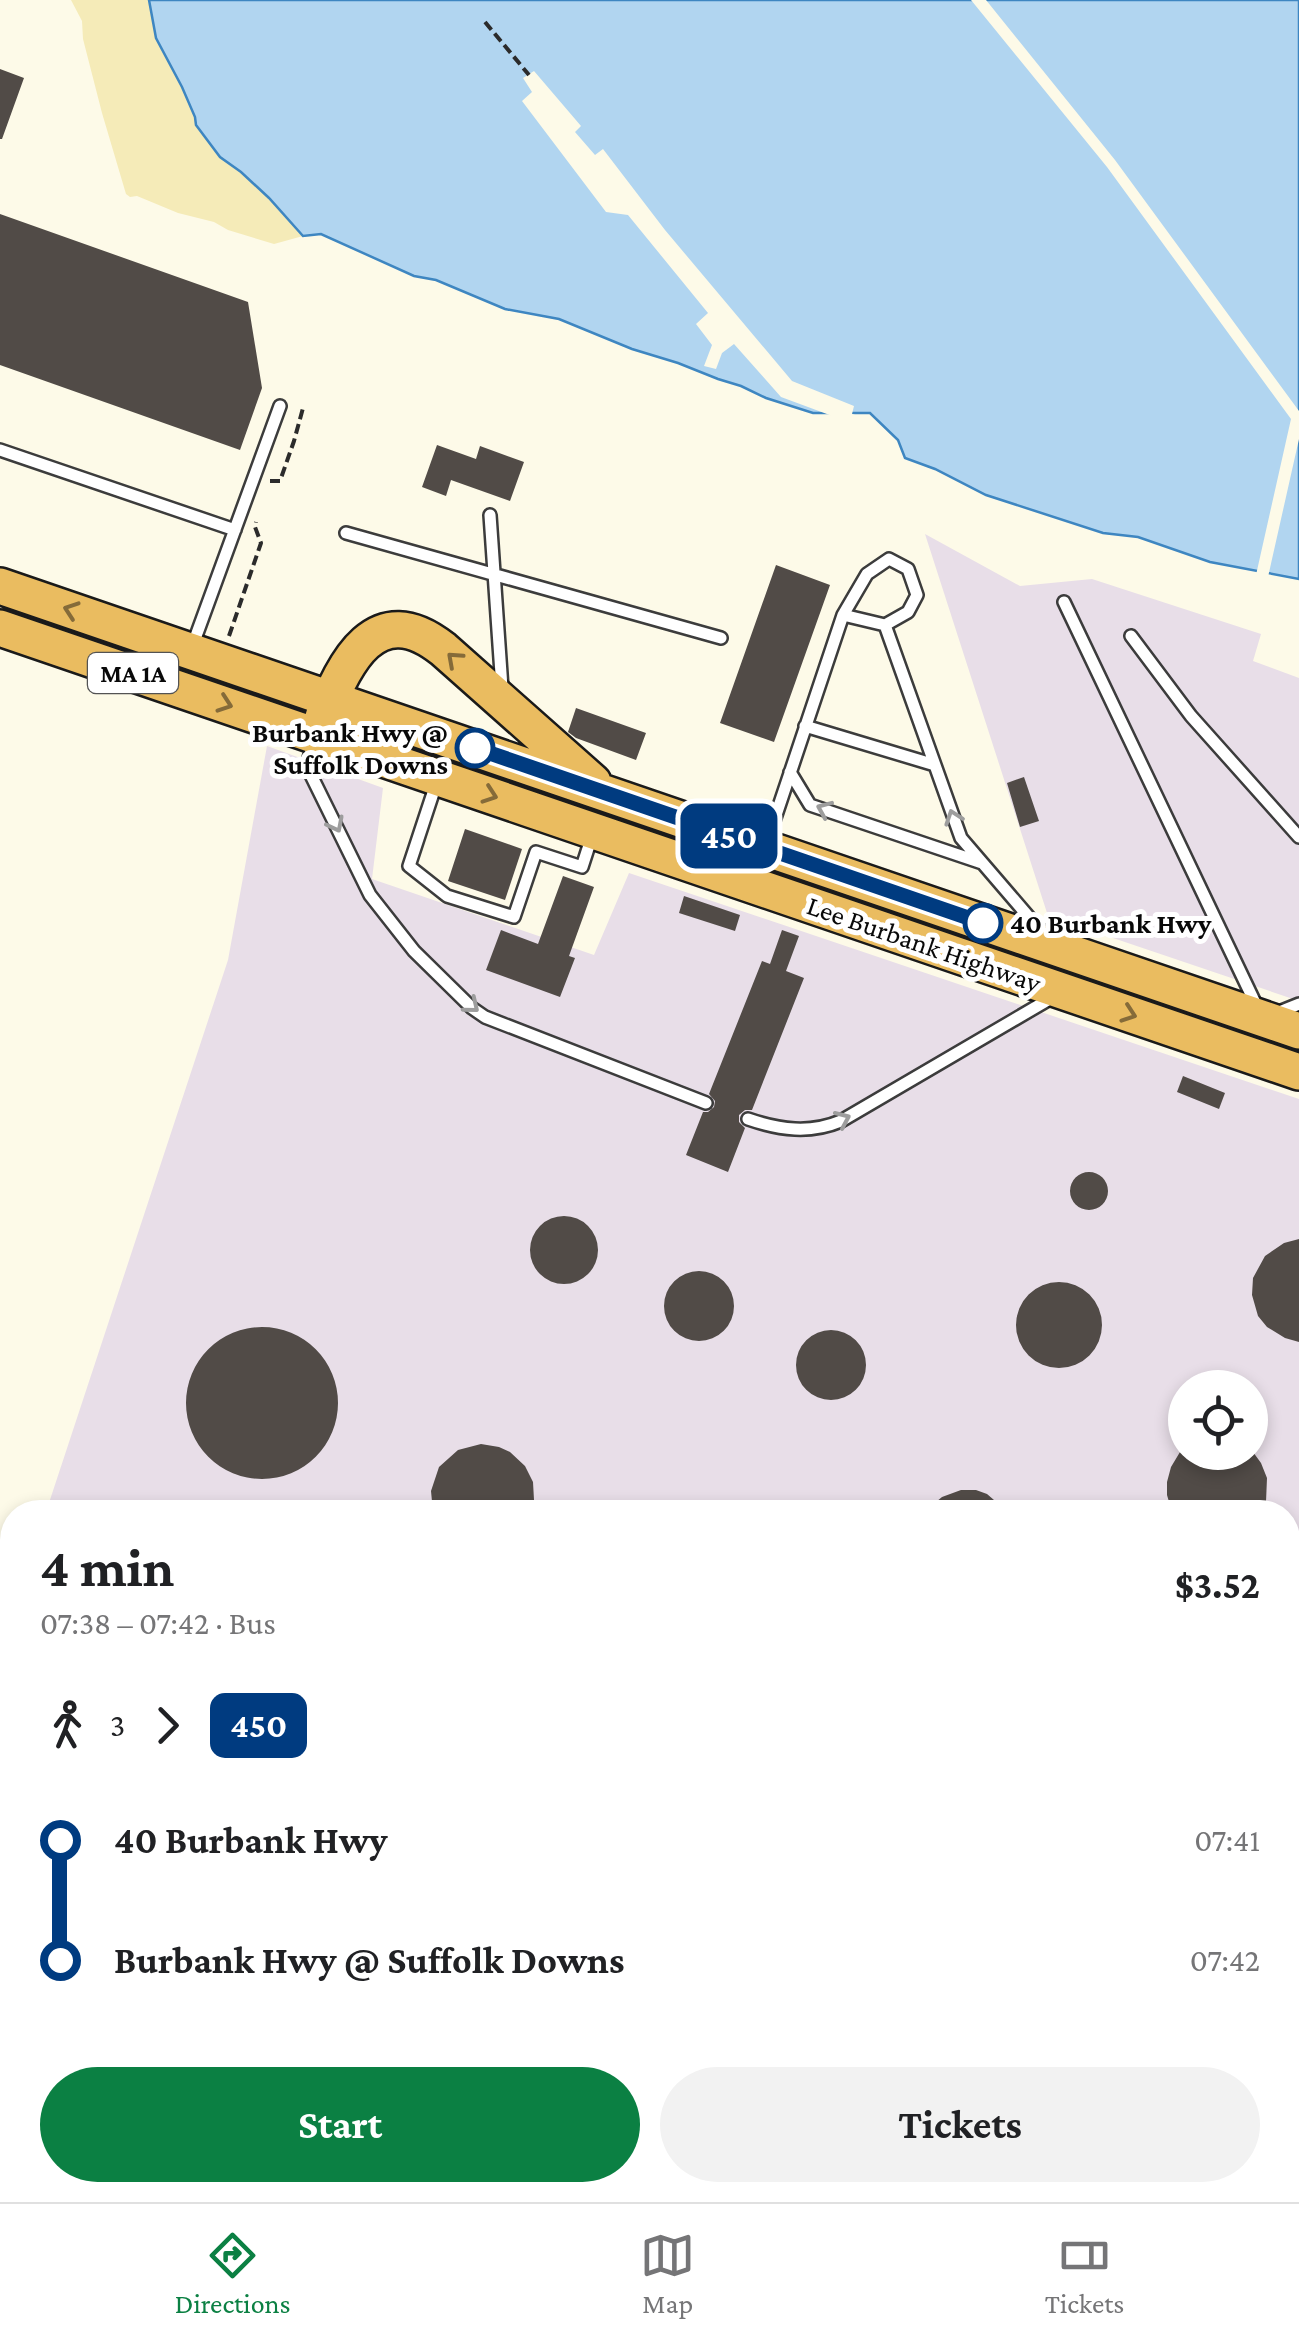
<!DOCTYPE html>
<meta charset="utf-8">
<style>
:root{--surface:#fff;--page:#f2f2f2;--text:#202124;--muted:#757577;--line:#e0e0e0;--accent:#0b8043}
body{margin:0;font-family:"Crimson Pro",serif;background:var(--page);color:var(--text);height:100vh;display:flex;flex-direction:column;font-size:38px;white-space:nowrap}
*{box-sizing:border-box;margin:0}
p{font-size:32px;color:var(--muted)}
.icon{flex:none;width:55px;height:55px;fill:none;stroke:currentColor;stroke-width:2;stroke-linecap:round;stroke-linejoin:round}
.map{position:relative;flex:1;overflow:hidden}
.sheet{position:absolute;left:0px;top:1500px;width:1300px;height:702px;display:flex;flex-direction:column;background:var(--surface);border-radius:40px 40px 0 0;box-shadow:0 5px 15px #0003}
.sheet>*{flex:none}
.badge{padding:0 20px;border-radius:15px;font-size:35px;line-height:65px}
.controls{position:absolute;left:1168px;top:1370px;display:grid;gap:20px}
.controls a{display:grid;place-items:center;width:100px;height:100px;border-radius:50%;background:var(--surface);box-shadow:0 5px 15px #0003;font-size:50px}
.map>.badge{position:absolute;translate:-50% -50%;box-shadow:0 0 0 5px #fff}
.legs{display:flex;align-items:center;gap:15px;height:110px;padding:0 40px;font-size:32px}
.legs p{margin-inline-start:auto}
.head{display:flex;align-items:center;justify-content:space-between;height:170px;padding:0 40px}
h1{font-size:55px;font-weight:700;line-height:75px}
.primary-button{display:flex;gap:20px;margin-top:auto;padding:20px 40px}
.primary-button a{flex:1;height:115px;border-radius:60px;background:var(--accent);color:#fff;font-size:40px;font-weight:700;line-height:115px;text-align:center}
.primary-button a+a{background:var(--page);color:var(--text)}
ul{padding:0 40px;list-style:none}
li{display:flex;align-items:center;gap:35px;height:120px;font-size:38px}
li i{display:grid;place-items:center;width:15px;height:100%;margin:0 12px;background:currentColor}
li i::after{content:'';width:25px;height:25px;margin:-12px;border:8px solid;border-radius:50%;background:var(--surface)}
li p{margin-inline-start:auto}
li:first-child i{background:linear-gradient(#0000 50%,currentColor 0)}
li:last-child i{background:linear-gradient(currentColor 50%,#0000 0)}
.dock{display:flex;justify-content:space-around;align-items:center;height:140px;border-top:2px solid var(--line);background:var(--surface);font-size:28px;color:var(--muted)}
.dock a{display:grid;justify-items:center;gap:5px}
.dock .active{color:var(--accent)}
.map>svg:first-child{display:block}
.industrial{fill:#e8dee8;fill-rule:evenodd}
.green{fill:#cbe4b5}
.sand{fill:#f5ebb8}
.water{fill:#b1d5f0;stroke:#3e86c1;stroke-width:2.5}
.pier{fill:#fdfae8}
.building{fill:#514b47}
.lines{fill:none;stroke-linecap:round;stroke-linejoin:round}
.service-casing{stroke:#3c3c3c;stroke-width:16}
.trunk-casing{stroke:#1a1a1a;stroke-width:40}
.path{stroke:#2b2b2b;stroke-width:4;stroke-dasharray:10 5;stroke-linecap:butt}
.service{stroke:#fff;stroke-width:11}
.trunk{stroke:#eabc60;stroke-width:35}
.oneway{stroke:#856b39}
.oneway2{stroke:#9d9d9d}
.line-1-casing{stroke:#fff;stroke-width:22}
.line-1{stroke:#003b80;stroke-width:15}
.stop-1-dot{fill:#fff;stroke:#003b80;stroke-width:5}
.labels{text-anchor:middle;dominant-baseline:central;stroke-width:10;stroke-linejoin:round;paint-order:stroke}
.shield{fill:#fff;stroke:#535353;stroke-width:2.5}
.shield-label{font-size:25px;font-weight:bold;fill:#090909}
.stop-label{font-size:28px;font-weight:bold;fill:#090909;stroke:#fff;text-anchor:end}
.street-label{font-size:28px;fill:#090909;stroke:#fff}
</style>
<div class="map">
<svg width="1299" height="2202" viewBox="0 0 1299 2202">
<rect width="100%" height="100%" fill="#fdfae8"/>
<!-- industrial -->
<path class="industrial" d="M925,534L1020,586L1092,579L1261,634L1253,661L1299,678V1001L1048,916Z
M267,746L383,788L372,879L594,955L629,873L1299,1099V2202H451L432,2190H1288V1512H46L228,960ZM1185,1388H1250V1452H1185Z
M12,1614V1883L0,1872V1652Z"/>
<!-- green -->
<path class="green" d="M1288,1806L1299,1810V2202H1135L1129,2198L1124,2190H1288Z
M817,2190H1082L1090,2202H812Z"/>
<!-- sand -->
<path class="sand" d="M71,0H149L162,52L169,59L182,87L195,117L196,125L220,157L241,172L269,198L303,236L274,244L228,230L214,222L178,213L137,196L130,197L126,194L102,113L83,39L82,21Z"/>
<!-- water -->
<path class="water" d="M149,0H1299V579L1210,562L1138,537L1103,533L986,495L935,469L905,458L898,440L870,413H813L766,398L741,386L718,379L678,363L632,349L559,319L505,309L436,280L414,276L321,234L303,236L269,198L241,172L220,157L196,125L195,117L182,87L156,38Z"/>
<!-- pier -->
<path class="pier" d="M971,0H986L1115,160L1299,411V439L1268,577L1256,575L1291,419L1107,167Z
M534,71L581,126L575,132L595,155L603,149L665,230L792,381L854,406L852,414L864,418L835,417L781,397L734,344L722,353L716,369L704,366L712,345L696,324L708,313L628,215L606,212L522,101L532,92L523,78Z"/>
<!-- building -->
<path class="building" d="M0,69L24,78L2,139H0Z
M0,214L248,302L262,388L240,450L0,365Z
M437,445L476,459L480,446L524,462L510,501L451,480L446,496L422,487Z
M776,565L830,585L774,742L720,723Z
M576,708L646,733L636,760L576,738L568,732Z
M1024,777L1039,821L1020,827L1007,783Z
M465,829L522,849L505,900L448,881Z
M563,876L594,887L569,956L575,958L560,997L486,970L501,930L538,944Z
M684,896L740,915L735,931L679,913Z
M782,930L799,936L786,971L804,978L752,1110H745L739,1115V1122L745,1128L728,1172L686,1155L703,1112H708L714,1107L715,1101L709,1094L762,961L770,964Z
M1183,1076L1225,1093L1219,1109L1177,1092Z
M1070 1191a19 19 0 1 1 38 0a19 19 0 1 1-38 0Z
M530 1250a34 34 0 1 1 68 0a34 34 0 1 1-68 0Z
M1299,1239V1342L1285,1338L1267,1327L1258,1316L1252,1295L1253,1278L1265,1256L1284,1243Z
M664 1306a35 35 0 1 1 70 0a35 35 0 1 1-70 0Z
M1016 1325a43 43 0 1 1 86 0a43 43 0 1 1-86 0Z
M186 1403a76 76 0 1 1 152 0a76 76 0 1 1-152 0Z
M796 1365a35 35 0 1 1 70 0a35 35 0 1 1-70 0Z
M481,1444L499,1447L510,1452L525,1466L533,1482L534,1500L532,1512H433L431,1491L439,1467L458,1450Z
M1180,1452H1253L1261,1463L1267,1478L1266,1502L1261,1512H1172L1167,1495V1482L1171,1467Z
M961,1490H976L987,1494L1008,1512H924L942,1497Z"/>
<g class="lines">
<!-- service casing -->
<g class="service-casing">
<path id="service" d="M0,450L235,530
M490,515L502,688
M346,533L721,638
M1064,602L1258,1009
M843,615L885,625L961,838L1040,930
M1131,636L1191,716L1299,837
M192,647L280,406
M805,726L935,765
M315,740L309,758L310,773L370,895L414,951L472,1008L485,1017L706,1103
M790,772L810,805L982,863
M437,781L409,866L447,896L514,917L536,852L582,867L593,833
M766,845L843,615L867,574L889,559L908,569L917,595L908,612L885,625
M1274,1014L1299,1004
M748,1119C780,1130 810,1134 841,1121L1053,997"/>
</g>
<!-- trunk casing -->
<g class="trunk-casing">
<path id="trunk" d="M0,586L1299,1031
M0,628L1299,1072
M323,717C344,663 376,596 443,649L593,782"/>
</g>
<!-- path -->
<path class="path" d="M485,22L529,75
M270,481H280L294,441L303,408
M229,636L261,543L255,527L256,522"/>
<!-- service -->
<use href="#service" class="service"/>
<!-- trunk -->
<use href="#trunk" class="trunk"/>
</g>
<!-- one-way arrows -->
<defs><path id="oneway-chevron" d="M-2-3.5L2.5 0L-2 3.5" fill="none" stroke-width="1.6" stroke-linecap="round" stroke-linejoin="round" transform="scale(2.5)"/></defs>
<g class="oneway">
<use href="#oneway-chevron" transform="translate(71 610) rotate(-161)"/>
<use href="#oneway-chevron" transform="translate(454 659) rotate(-138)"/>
<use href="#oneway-chevron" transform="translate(225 704) rotate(19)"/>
<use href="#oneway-chevron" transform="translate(490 795) rotate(19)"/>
<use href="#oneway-chevron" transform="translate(1129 1014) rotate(19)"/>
</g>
<g class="oneway2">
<use href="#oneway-chevron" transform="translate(824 809) rotate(-157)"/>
<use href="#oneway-chevron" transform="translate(953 817) rotate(-109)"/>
<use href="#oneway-chevron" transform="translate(336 825) rotate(63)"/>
<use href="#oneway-chevron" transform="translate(472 1006) rotate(39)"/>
<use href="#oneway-chevron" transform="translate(843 1119) rotate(-24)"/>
</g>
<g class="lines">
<!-- line-1 casing -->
<g class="line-1-casing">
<path id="line-1" d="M475,748L983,923"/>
</g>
<!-- line-1 -->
<use href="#line-1" class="line-1"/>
</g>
<!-- markers -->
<g class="stop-1-dot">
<circle cx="475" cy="748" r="18"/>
<circle cx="983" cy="923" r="18"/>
</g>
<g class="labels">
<!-- shield labels -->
<rect class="shield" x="88" y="653" width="90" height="40" rx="8"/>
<g class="shield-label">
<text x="133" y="673">MA 1A</text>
</g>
<!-- stop labels -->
<g class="stop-label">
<text x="448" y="732">Burbank Hwy @<tspan x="448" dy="32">Suffolk Downs</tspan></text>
<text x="1010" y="923" text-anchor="start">40 Burbank Hwy</text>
</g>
<!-- street labels -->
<g class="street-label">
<text transform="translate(924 944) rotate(19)">Lee Burbank Highway</text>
</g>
</g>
</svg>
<div class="controls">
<a><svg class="icon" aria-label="locate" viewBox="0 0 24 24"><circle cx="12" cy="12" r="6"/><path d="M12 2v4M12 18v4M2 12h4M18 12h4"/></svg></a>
</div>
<b class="badge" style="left:729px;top:836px;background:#003b80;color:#fff">450</b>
<section class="sheet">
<div class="head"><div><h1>4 min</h1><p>07:38 – 07:42 · Bus</p></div><b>$3.52</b></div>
<div class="legs"><svg class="icon" aria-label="walk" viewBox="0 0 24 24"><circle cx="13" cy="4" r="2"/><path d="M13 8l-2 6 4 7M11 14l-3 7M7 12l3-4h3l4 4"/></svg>3<svg class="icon" aria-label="forward" viewBox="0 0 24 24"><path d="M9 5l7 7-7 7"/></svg><b class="badge" style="background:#003b80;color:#fff">450</b></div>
<ul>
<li><i style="color:#003b80"></i><b>40 Burbank Hwy</b><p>07:41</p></li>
<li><i style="color:#003b80"></i><b>Burbank Hwy @ Suffolk Downs</b><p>07:42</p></li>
</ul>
<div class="primary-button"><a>Start</a><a>Tickets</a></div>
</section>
</div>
<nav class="dock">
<a class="active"><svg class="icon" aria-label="directions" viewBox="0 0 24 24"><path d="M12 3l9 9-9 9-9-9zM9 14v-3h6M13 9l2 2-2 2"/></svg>Directions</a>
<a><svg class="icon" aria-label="map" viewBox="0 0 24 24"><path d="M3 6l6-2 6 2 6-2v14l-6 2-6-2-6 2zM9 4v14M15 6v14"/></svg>Map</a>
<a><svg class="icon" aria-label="tickets" viewBox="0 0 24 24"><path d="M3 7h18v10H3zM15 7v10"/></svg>Tickets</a>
</nav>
